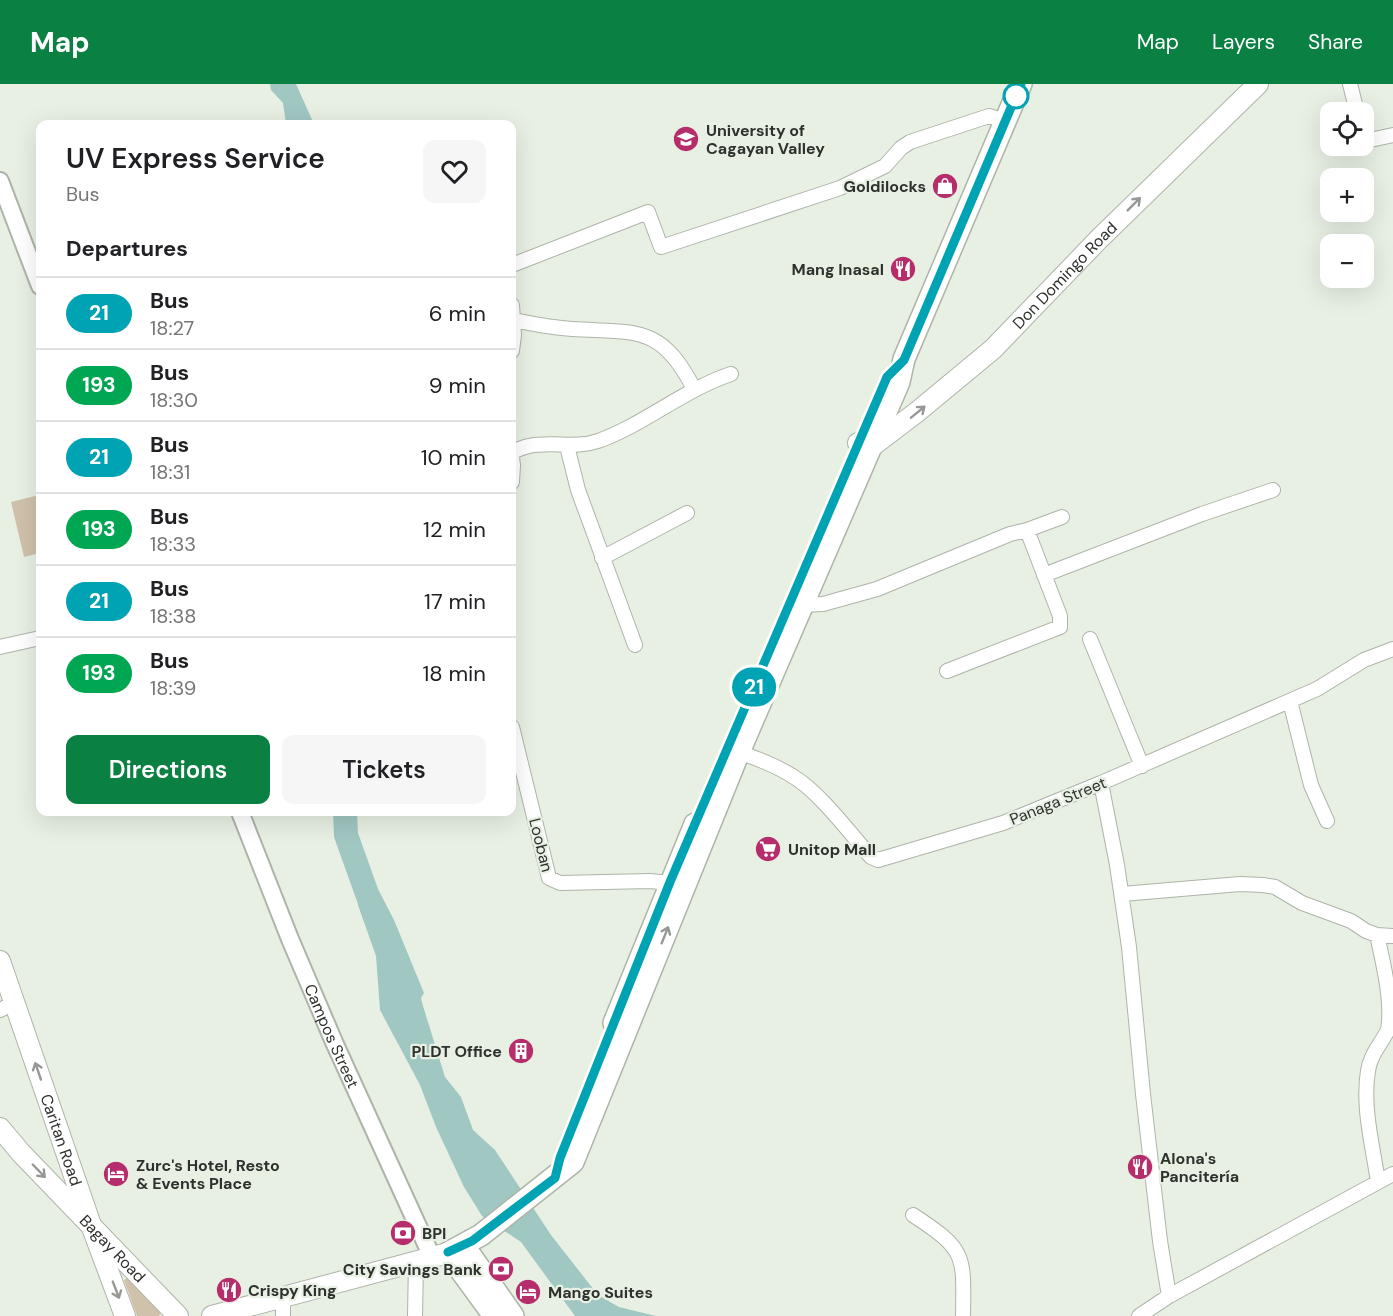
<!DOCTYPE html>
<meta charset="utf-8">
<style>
:root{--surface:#fff;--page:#f6f6f6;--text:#202124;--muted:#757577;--line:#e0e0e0;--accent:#0b8043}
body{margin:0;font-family:"DM Sans",sans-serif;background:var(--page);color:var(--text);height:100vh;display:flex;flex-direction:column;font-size:22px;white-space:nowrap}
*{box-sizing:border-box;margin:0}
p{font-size:20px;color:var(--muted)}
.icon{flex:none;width:33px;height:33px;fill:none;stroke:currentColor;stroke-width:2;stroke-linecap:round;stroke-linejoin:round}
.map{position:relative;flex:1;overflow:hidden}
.details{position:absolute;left:36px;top:36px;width:480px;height:696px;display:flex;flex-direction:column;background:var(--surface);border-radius:12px;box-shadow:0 6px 24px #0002}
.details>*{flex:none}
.badge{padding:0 12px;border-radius:20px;font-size:21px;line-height:39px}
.buttons{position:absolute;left:1320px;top:18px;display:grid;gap:12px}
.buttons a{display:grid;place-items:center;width:54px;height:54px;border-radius:12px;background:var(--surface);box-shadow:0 6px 24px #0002;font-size:30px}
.map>.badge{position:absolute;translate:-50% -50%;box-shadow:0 0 0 3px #fff}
h2{padding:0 30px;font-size:22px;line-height:54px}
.round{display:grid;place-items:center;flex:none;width:63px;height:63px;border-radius:12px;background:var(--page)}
.overview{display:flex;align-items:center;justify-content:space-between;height:102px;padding:0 30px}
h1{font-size:28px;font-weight:600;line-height:45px}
.button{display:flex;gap:12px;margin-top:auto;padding:12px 30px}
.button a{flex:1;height:69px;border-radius:12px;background:var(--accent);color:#fff;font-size:24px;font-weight:600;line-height:69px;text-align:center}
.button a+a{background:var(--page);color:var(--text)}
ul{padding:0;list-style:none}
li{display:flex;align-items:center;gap:18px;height:72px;padding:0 30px;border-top:2px solid var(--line)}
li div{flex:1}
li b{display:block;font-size:22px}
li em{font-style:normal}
li .badge{min-width:66px;font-weight:700;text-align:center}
header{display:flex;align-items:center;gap:36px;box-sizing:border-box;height:84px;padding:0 30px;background:var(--accent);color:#fff}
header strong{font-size:28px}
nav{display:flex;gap:33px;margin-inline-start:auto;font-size:21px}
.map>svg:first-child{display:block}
.green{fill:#d0c1aa}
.water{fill:#a1c7c2}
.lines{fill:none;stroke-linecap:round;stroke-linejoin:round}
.river{stroke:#a1c7c2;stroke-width:24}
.minor-casing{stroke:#adb4a8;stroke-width:16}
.tertiary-casing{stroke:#adb4a8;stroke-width:20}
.secondary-casing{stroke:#adb4a8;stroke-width:22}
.primary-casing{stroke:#adb4a8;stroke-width:24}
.minor{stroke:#fff;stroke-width:14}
.tertiary{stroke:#fff;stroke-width:16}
.secondary{stroke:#fff;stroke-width:20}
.primary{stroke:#fff;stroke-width:21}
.oneway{stroke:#969896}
.line-casing{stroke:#fff;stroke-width:14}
.line{stroke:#00a3b4;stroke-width:9}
.stop-dot{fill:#fff;stroke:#00a3b4;stroke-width:3}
.labels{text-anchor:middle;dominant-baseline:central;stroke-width:4.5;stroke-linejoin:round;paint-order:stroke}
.poi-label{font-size:16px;font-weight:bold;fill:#2e312c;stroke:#e8f0e4;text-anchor:start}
.street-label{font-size:16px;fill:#2e312c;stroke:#e8f0e4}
</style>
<header>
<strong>Map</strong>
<nav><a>Map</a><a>Layers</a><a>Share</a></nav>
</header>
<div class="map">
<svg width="1393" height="1232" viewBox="0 0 1393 1232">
<rect width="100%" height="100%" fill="#e8f0e4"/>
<!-- green -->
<path class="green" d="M39,411L40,469L24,473L11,418Z
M127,1194L161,1228L159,1232H137L124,1196Z"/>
<!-- water -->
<path class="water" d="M270,0H296L314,40H286L283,19L271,6Z
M379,807L394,836L424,909L421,914L423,922L445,993L461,1013L473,1046L495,1066L551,1151L598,1211L619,1223L656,1232H575L521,1158L482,1132L464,1103L436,1043L420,1001L380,926L376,872L358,821Z"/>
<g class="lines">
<!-- river -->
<path class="river" d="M345,728L346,751L380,846"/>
<!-- minor casing -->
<g class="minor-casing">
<path id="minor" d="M1350,0L1357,28
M1364,52L1365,57L1393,51
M512,181L648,128L661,163L840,104L885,82L901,64L910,58L989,32L1005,37
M512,221L514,251L512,267
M513,236C533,240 552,244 572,245C636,249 661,240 694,305
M567,362L578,406L635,561
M512,368C517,366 523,363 529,362C552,357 575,365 598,357C645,340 683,306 731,290
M512,374L513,381L512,398
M602,474L687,429
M1044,491L1202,430L1273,406
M802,521L823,520L877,505L1010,450L1027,446L1062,433
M1090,555L1142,682
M0,563L40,554
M947,587L1060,543V532L1027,446
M1290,617L1311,701L1327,737
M512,643L549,794L560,799L650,797L670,799
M739,668C758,675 777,682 794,693C819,708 850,749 871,773L878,776L1003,739L1101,699L1317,605L1364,576L1393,565
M1101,699L1117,781L1129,863L1143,1010L1160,1157L1169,1212
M1122,810L1240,800L1263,801L1275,803L1302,819L1351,837L1366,847L1377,851L1393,852
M1377,851C1383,878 1393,919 1388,946C1381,960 1370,971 1368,987C1362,1023 1373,1063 1378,1098
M0,926L14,919
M913,1131C966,1166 964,1170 963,1232
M283,1232V1213
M415,1232L416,1177
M1139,1232L1169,1212L1393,1090"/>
</g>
<!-- tertiary casing -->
<g class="tertiary-casing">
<g id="tertiary">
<path d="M0,97L40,202"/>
<path id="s1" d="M240,728L290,855L334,958L432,1173"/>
</g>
</g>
<!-- secondary casing -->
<g class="secondary-casing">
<g id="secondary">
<path id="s2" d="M858,359L871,363L917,328L993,265L1099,155L1258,0"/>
<path id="s3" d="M0,877L91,1141L125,1232"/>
<path id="s4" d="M0,1044L21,1069L178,1232"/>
<path d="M212,1232L448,1169"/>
</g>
</g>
<!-- primary casing -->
<g class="primary-casing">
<path id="primary" d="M614,939L695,740
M464,1162L513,1232
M494,1232L448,1169L481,1151L573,1078L739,668L899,298L904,275L1021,0"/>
</g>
<!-- minor -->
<use href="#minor" class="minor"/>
<!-- tertiary -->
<use href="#tertiary" class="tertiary"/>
<!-- secondary -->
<use href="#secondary" class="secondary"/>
<!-- primary -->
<use href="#primary" class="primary"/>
</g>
<!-- one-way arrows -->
<defs><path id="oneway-shaft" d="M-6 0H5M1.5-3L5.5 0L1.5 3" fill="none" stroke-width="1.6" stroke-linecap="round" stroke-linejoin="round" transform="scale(1.5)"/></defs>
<g class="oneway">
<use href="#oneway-shaft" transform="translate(1134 120) rotate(-45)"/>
<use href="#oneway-shaft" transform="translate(918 328) rotate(-39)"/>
<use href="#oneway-shaft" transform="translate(665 851) rotate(-68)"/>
<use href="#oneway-shaft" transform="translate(38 987) rotate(-109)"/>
<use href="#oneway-shaft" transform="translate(39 1087) rotate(46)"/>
<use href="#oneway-shaft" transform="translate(116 1206) rotate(69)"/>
</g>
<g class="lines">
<!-- line casing -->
<g class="line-casing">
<path id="line" d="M448,1168L472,1157L555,1094L560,1074L670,798L868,337L887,293L904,276L1021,0"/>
</g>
<!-- line -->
<use href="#line" class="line"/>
</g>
<!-- icons -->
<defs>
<g id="university-disc" transform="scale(1.35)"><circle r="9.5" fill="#b62d6b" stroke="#e8f0e4"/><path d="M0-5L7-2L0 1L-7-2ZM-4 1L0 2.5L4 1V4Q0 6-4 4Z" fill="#fff"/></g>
<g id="shop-disc" transform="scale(1.35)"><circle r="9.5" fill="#b62d6b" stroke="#e8f0e4"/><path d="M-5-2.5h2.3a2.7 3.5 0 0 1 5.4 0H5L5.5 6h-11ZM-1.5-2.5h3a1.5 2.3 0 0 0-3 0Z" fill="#fff"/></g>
<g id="restaurant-disc" transform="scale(1.35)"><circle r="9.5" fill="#b62d6b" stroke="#e8f0e4"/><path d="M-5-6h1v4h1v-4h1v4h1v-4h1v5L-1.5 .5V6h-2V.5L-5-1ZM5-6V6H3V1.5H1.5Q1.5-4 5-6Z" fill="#fff"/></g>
<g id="supermarket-disc" transform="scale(1.35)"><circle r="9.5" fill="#b62d6b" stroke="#e8f0e4"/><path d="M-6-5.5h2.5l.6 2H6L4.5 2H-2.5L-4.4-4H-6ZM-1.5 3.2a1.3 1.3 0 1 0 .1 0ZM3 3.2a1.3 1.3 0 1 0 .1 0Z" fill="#fff"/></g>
<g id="building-disc" transform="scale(1.35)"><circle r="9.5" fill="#b62d6b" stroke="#e8f0e4"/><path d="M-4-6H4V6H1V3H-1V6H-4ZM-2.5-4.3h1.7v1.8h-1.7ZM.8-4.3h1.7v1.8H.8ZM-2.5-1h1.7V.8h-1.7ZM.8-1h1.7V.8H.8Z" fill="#fff"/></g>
<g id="hotel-disc" transform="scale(1.35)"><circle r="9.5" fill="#b62d6b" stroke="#e8f0e4"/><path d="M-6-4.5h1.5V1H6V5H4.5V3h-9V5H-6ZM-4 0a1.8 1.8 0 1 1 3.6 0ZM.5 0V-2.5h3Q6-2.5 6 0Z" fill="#fff"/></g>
<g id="bank-disc" transform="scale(1.35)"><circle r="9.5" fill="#b62d6b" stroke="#e8f0e4"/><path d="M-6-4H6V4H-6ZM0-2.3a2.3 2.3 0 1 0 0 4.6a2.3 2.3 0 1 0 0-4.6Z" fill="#fff"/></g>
</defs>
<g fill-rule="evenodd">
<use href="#university-disc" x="686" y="55"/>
<use href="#shop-disc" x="945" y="102"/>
<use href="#restaurant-disc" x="903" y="185"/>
<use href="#supermarket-disc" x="768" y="765"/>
<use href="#building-disc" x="521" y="967"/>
<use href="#restaurant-disc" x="1140" y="1083"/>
<use href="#hotel-disc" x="116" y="1090"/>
<use href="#bank-disc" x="403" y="1149"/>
<use href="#bank-disc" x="501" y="1185"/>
<use href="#restaurant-disc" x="229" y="1206"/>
<use href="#hotel-disc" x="528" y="1208"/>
</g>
<!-- markers -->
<circle class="stop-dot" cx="1016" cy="12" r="12"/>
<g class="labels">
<!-- poi labels -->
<g class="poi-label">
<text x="706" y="46">University of<tspan x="706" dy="18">Cagayan Valley</tspan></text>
<text x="926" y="102" text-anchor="end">Goldilocks</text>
<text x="884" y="185" text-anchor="end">Mang Inasal</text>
<text x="788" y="765">Unitop Mall</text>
<text x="502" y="967" text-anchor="end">PLDT Office</text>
<text x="1160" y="1074">Alona's<tspan x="1160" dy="18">Pancitería</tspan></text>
<text x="136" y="1081">Zurc's Hotel, Resto<tspan x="136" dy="18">&amp; Events Place</tspan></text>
<text x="422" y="1149">BPI</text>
<text x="482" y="1185" text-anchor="end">City Savings Bank</text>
<text x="248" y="1206">Crispy King</text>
<text x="548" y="1208">Mango Suites</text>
</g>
<!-- street labels -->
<g class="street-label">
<text stroke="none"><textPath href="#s2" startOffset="273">Don Domingo Road</textPath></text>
<text transform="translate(1058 717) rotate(-22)">Panaga Street</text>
<text transform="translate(541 761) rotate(76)">Looban</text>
<text stroke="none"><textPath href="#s1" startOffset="242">Campos Street</textPath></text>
<text stroke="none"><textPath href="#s3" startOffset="189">Caritan Road</textPath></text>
<text stroke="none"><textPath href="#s4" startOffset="165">Bagay Road</textPath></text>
</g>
</g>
</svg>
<div class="buttons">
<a><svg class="icon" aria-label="locate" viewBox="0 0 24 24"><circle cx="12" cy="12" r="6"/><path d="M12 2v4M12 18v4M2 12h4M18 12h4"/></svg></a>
<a>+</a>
<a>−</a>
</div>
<b class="badge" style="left:754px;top:603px;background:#00a3b4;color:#fff">21</b>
<section class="details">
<div class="overview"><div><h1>UV Express Service</h1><p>Bus</p></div><a class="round"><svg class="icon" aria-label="heart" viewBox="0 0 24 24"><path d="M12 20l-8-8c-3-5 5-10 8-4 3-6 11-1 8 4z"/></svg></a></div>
<h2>Departures</h2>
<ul>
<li><span class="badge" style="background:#00a3b4;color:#fff">21</span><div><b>Bus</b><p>18:27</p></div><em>6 min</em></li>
<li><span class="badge" style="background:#00a651;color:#fff">193</span><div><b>Bus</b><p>18:30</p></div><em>9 min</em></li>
<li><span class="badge" style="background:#00a3b4;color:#fff">21</span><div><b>Bus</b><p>18:31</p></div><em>10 min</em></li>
<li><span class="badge" style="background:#00a651;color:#fff">193</span><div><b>Bus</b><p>18:33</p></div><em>12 min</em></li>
<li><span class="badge" style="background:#00a3b4;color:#fff">21</span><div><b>Bus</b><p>18:38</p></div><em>17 min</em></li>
<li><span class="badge" style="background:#00a651;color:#fff">193</span><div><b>Bus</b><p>18:39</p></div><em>18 min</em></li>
</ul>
<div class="button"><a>Directions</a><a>Tickets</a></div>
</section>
</div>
